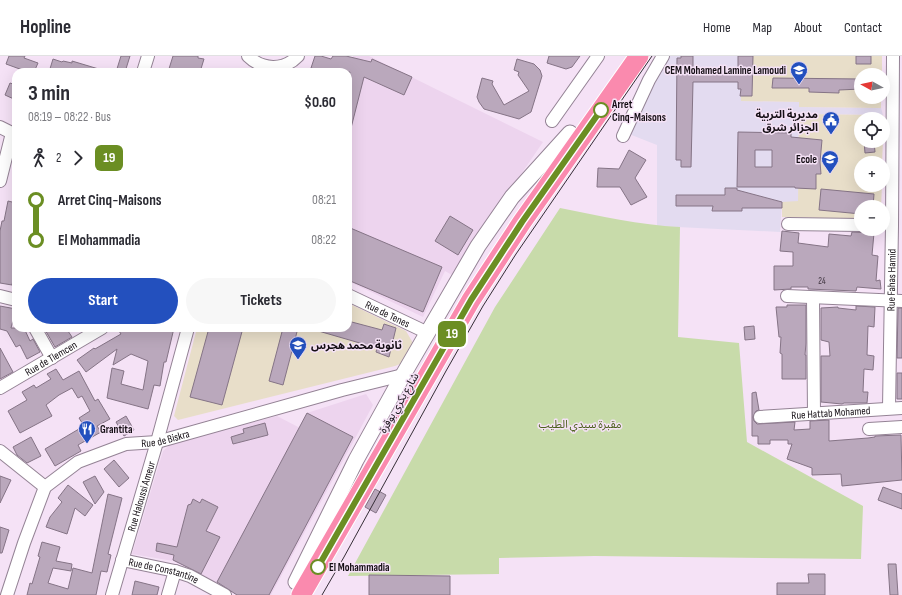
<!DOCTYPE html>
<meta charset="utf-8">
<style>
:root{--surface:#fff;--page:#f7f7f7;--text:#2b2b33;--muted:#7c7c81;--line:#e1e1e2;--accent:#2350be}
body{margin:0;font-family:"Sofia Sans Condensed","Noto Sans Arabic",sans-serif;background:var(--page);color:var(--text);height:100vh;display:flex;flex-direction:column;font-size:15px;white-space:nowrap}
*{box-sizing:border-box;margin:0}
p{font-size:13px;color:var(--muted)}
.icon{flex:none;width:22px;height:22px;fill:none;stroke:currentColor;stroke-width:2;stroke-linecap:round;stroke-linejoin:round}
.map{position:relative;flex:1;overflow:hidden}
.panel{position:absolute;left:12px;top:12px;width:340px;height:264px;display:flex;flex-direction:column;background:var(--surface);border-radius:12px;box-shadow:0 4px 16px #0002}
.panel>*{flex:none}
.badge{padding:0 8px;border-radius:6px;font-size:14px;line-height:26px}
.needle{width:26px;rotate:278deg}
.controls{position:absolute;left:854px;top:12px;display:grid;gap:8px}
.controls a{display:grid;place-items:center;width:36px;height:36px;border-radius:50%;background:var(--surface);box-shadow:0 4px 16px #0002;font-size:20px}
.map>.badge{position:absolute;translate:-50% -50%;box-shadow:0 0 0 2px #fff}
.legs{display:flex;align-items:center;gap:6px;height:44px;padding:0 16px;font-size:13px}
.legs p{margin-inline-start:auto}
.summary{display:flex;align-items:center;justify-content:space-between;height:68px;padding:0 16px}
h1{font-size:22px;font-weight:700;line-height:30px}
.cta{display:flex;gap:8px;margin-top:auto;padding:8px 16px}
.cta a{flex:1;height:46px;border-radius:24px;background:var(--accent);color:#fff;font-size:16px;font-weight:700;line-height:46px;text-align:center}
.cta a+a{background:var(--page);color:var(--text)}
ul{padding:0 16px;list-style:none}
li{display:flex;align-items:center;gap:14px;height:40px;font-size:15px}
li i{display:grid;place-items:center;width:6px;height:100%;margin:0 5px;background:currentColor}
li i::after{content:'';width:10px;height:10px;margin:-5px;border:3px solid;border-radius:50%;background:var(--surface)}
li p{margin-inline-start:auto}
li:first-child i{background:linear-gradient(#0000 50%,currentColor 0)}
li:last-child i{background:linear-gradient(currentColor 50%,#0000 0)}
header{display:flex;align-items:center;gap:24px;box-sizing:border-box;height:56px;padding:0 20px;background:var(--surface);border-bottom:1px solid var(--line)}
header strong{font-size:19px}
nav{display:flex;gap:22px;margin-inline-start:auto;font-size:14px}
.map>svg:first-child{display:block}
.commercial{fill:#e3dbf0}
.built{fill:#edd4ee}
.education{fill:#e8dec9}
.green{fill:#c8dbaa}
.building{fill:#baa8bc;stroke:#857486;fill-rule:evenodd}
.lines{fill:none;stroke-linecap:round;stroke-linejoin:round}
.minor-casing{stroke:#948395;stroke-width:14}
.tertiary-casing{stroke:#948395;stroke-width:17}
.trunk-casing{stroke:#fff;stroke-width:21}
.minor{stroke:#fff;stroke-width:12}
.tertiary{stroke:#fff;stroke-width:15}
.trunk{stroke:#fa8aae;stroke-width:19}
.tram{stroke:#352d36;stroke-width:1}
.line-1-casing{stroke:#fff;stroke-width:9}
.line-1{stroke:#6b8e23;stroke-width:6}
.stop-1-dot{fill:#fff;stroke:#6b8e23;stroke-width:2}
.labels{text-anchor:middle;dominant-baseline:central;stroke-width:3;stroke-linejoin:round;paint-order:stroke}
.number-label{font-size:9px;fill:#3e343e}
.poi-label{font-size:11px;font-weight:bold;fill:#140e14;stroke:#f5e2f6;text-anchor:end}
.stop-label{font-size:11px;font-weight:bold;fill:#140e14;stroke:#f5e2f6;text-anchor:start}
.street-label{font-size:11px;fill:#140e14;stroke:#f5e2f6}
.park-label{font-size:11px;fill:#4c601c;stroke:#f5e2f6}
</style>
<header>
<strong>Hopline</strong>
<nav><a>Home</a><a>Map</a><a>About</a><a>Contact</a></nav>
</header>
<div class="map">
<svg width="902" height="539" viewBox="0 0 902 539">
<rect width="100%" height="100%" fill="#f5e2f6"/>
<!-- commercial -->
<path class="commercial" d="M666,0H738V32L741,33V45L800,46L799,51L881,52L883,59L799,58L798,146H782L780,176L657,170V89L629,78Z"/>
<!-- built -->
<path class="built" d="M353,0H369L543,86L452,219L445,215L423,261L348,225V20Z
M366,338L373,349L271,539H237L201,518L173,505L132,498L163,395L171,388L277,360L300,372L307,357Z"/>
<!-- education -->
<path class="education" d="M738,0H882V19H861V41H881V52L799,51V46L741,45V33H738Z
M799,58L883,59V74V63H861V85H883L882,107H861V129H882L881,151H861V163L782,161V146L798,145Z
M348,247L406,275L413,287L405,306L395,310L178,364L174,360L197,272H348Z"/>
<!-- green -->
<path class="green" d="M560,152C600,160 639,169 680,171L678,281L739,287L747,386L863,450L861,503L595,500L499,502V518L348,520L495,251Z"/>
<!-- building -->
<path class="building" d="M9,0H25L24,2L38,7L34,16H28L6,8Z
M121,0H130L125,16H116Z
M173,0H198V2L204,3L200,16H168Z
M315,0H321L331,3L333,0H346L371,6L372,3L412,21L404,39L364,21L351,72H348V26L350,16H326L311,12Z
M549,0H580L572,11L566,13L547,7Z
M681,0H693V15H738V0H753L752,40H740L741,33H738V26H693L691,111H681V104H676L677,2H681Z
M856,0H871V8H856Z
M53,3L62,6L63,5L72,7V5L102,14L101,16H49Z
M517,3L534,8L540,14L542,20L531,56L519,63L484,53L479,46L477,41L482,22L493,25L492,28L504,49L529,35L518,19L519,16L514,14Z
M773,22L861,23V33L839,34V37L809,36V32H772Z
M10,27L16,29V44L5,39Z
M738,76L791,77V81L822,84L820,106L821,118H816V133L795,132V131H737ZM755,94H772V111H755Z
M864,85H874L875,96L865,97Z
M629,94L646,104L635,122L647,141L631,149L620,131H597L598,112L619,113Z
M725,132H737V134L782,146V152H742V155H712L713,150H676V139H725Z
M821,133L874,138L873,151H861V158L819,154Z
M8,145L16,147V213H15L12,229L0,227V175L2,165H4Z
M450,160L473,174L458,199L435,185Z
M348,171L442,211L423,256L348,224Z
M782,175L799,177L798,187L828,191L829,178L851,180L852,176L874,177L872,199L878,200L876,225L880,224L881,233L857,231L856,235L808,233V231H791V233L774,234V210H793V196L780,195Z
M787,249H806V287L805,299H806V323H782V298L780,297L781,281H779L776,251H787Z
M0,250L16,253L11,272H24L30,285L33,283L40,296L27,303L20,289L16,291L7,275L0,273Z
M856,250L875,251L874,271L868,270L867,299L874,300L873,314L864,313L863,336H868L867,347H844L842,348L821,346V300H830L829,286L821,284V252L838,251V252L856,254Z
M898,252H902V302H897Z
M348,265L382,274L384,268L396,272L389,301L376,296L377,292L315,274V272H348Z
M754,270L755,283L745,284L744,271Z
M44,272H66L72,281L55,291Z
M125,272H174L166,306H164L160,330L154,329L148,353L107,342L112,312L124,315L121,328L143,334L148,305L131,298L113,309L117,293L86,316L77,304L94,292L95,293L121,278L119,275Z
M209,272H243L222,349L190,341Z
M283,272H298L283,329L269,325Z
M0,292L13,316L0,323Z
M56,313L63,324L79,315L95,345L98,343L110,363L97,370L101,376L78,389L81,395L55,410L45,393L84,370L79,362L90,355L82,340L78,342L72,332L59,339L46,349L52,360L20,377L8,355L27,344L22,336L34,329L36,332L51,323L47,318Z
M897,317H902V343H897Z
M756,336L759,354L756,355L753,361L754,365L757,368L795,366L794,374L810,373V365L829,364V385L868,382L875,381V380L901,379L902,424L842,430L841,418L812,419V412L787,403L792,388H788V384H770V388H758V380H752V337Z
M307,357L353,381L269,539H237L217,526Z
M126,360L134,374L124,380L116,366Z
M265,367L268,379L233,388L231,381L244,377L243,373Z
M31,381L41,400L27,407L17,399L13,391Z
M114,404L129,422L119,431L104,413Z
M0,420L11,424L0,447Z
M95,420L104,436L95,448L83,426Z
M68,429L93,449L85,460L75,452L67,478L46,471L50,461L62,446L58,442Z
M883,431L902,438V453L878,444Z
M375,433L386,439L376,457L365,451Z
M108,438L122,442L108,498L111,499L107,516L101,515L96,539H27L30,527L32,528L40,501L38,500L42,486L60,491L56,505L72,508L71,515L53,512L48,527L68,533L73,512L92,517Z
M193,443L200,447L202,443L218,451L206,475L220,481L201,518L173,504L174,499L156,495L157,487L177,491L188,449L191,448Z
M0,471L9,474L2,497H0Z
M888,508H896L898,539H890Z
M808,518H825V539H777V527H809Z
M369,519L450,520V539H369Z
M135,525L159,531L157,539H132Z"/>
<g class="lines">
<!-- minor casing -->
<g class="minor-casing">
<g id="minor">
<path d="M248,0C262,14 284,15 298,0"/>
<path d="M143,16L148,0"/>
<path d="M552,65L598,0"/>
<path d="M0,71L16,79"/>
<path d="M623,80L649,24L663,0"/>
<path d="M0,125L12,77"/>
<path d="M788,168L861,169"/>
<path id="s1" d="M348,239L428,277"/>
<path d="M0,240L16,244"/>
<path d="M787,240L902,245"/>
<path d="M813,242L814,358"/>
<path d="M35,272L52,302"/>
<path id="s2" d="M0,332L102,272"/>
<path id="s3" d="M889,352L892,170L893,0"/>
<path id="s4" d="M760,361L902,352"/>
<path d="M869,373L902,371"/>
<path d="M0,395L45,431"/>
<path id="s5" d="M122,504L175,515L190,520L225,539"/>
<path id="s6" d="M7,539L24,487L45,431L78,406L126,388L157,386L342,334L403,319"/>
<path id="s7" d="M112,539L157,386L188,272"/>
<path d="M168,539L175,515"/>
</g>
</g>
<!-- tertiary casing -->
<g class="tertiary-casing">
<path id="tertiary" d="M296,526L356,404L403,319L478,190L512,141L570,77"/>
</g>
<!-- trunk casing -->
<g class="trunk-casing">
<path id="trunk" d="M301,539L471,244L522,166L639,0"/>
</g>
<!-- minor -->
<use href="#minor" class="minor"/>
<!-- tertiary -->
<use href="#tertiary" class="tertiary"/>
<!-- trunk -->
<use href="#trunk" class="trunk"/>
<!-- tram -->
<path class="tram" d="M322,539L344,501L446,315L483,250L516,198L652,0"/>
</g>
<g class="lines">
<!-- line-1 casing -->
<g class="line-1-casing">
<path id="line-1" d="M318,511L471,244L522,166L601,54"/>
</g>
<!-- line-1 -->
<use href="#line-1" class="line-1"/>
</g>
<!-- icons -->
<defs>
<g id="school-pin" transform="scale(0.9)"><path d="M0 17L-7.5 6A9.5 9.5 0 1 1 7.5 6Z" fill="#2350be" stroke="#f5e2f6"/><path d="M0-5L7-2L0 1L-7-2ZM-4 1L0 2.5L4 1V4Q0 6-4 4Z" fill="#fff"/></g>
<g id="civic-pin" transform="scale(0.9)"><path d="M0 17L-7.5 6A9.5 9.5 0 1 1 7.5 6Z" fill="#2350be" stroke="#f5e2f6"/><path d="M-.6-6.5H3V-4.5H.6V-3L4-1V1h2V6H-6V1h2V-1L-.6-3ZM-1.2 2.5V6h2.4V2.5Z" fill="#fff"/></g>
<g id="restaurant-pin" transform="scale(0.9)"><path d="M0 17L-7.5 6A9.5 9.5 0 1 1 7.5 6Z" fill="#2350be" stroke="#f5e2f6"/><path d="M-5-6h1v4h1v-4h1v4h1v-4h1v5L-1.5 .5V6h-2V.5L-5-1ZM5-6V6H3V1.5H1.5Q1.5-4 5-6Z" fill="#fff"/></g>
</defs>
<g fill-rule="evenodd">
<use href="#school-pin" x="799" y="14"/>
<use href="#civic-pin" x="831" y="64"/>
<use href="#school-pin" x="830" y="103"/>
<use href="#school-pin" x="298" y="289"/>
<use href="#restaurant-pin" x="87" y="373"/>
</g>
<!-- markers -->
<g class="stop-1-dot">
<circle cx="601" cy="54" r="7"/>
<circle cx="318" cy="511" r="7"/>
</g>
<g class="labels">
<!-- number labels -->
<g class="number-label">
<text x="822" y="225">24</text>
</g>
<!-- poi labels -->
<g class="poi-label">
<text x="786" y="14">CEM Mohamed Lamine Lamoudi</text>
<text x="818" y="58">مديرية التربية<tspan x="818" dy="13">الجزائر شرق</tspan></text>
<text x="817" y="103">Ecole</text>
<text x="311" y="289" text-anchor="start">ثانوية محمد هجرس</text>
<text x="100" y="373" text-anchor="start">Grantita</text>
</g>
<!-- stop labels -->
<g class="stop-label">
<text x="612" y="48">Arret<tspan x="612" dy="13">Cinq-Maisons</tspan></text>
<text x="329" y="511">El Mohammadia</text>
</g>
<!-- street labels -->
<g class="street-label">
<text stroke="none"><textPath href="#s3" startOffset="128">Rue Fahas Hamid</textPath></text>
<text stroke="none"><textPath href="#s1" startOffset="44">Rue de Tenes</textPath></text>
<text stroke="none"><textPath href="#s2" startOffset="59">Rue de Tlemcen</textPath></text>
<text transform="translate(399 347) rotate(-60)">شارع بكري بوقرة</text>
<text stroke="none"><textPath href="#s4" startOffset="71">Rue Hattab Mohamed</textPath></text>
<text stroke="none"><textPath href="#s6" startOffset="247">Rue de Biskra</textPath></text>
<text stroke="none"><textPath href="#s7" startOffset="103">Rue Haloussi Ameur</textPath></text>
<text stroke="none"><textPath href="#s5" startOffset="43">Rue de Constantine</textPath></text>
</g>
<!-- park labels -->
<g class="park-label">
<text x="580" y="368">مقبرة سيدي الطيب</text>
</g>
</g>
</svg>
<div class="controls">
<a><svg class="needle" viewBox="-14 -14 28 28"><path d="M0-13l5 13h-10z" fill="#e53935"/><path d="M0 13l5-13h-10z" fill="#7c7c81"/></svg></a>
<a><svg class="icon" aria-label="locate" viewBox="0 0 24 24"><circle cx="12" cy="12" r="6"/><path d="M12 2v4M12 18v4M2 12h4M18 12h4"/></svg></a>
<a>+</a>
<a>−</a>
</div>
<b class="badge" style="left:452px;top:278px;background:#6b8e23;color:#fff">19</b>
<section class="panel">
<div class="summary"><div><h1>3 min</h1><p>08:19 – 08:22 · Bus</p></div><b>$0.60</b></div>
<div class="legs"><svg class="icon" aria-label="walk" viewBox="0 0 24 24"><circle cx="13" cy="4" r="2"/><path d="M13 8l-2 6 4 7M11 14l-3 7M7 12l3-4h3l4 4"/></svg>2<svg class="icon" aria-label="forward" viewBox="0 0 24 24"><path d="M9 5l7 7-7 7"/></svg><b class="badge" style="background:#6b8e23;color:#fff">19</b></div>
<ul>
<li><i style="color:#6b8e23"></i><b>Arret Cinq-Maisons</b><p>08:21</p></li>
<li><i style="color:#6b8e23"></i><b>El Mohammadia</b><p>08:22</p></li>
</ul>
<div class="cta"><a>Start</a><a>Tickets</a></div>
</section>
</div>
